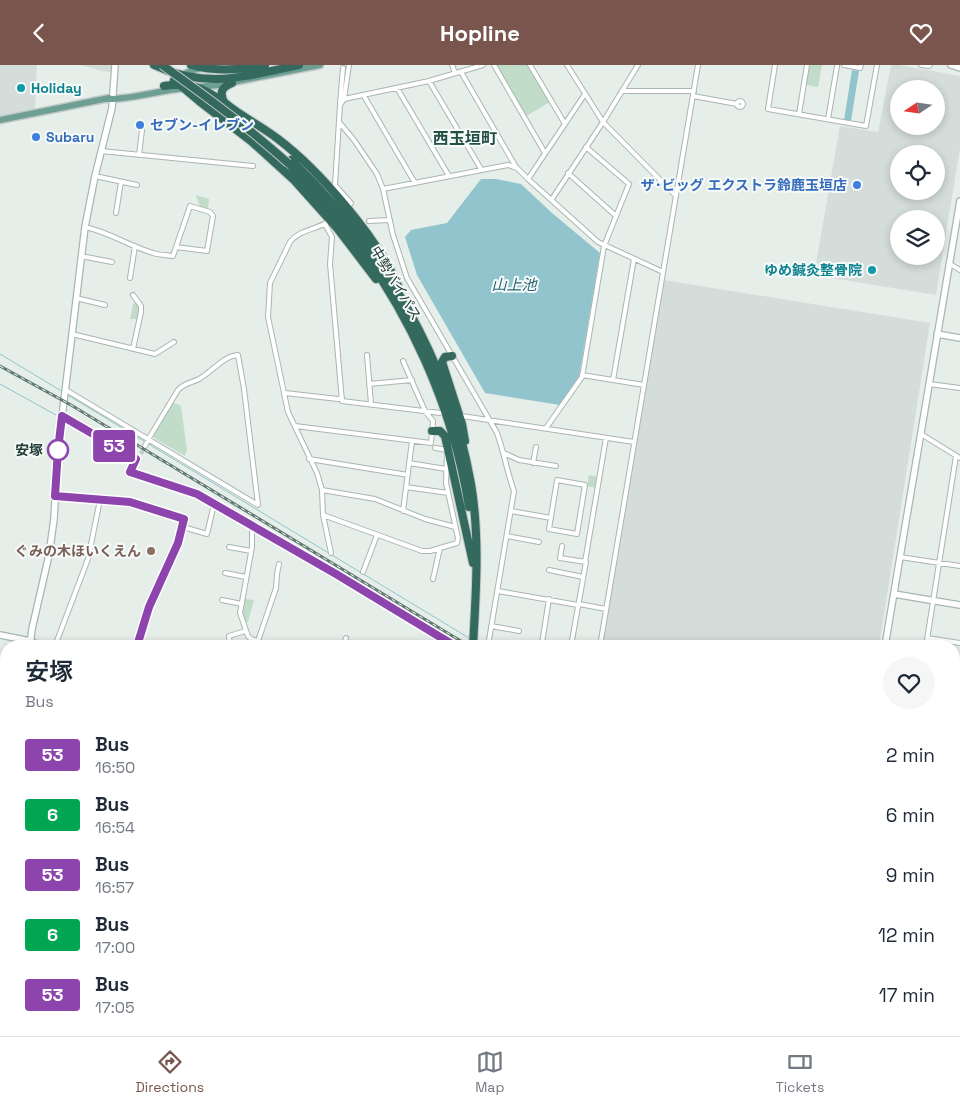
<!DOCTYPE html>
<meta charset="utf-8">
<style>
:root{--surface:#fff;--page:#f6f6f7;--text:#1f2937;--muted:#747a83;--line:#e0e1e3;--accent:#79554e}
body{margin:0;font-family:"Space Grotesk","Noto Sans JP",sans-serif;background:var(--page);color:var(--text);height:100vh;display:flex;flex-direction:column;font-size:19px;white-space:nowrap}
*{box-sizing:border-box;margin:0}
p{font-size:16px;color:var(--muted)}
.icon{flex:none;width:28px;height:28px;fill:none;stroke:currentColor;stroke-width:2;stroke-linecap:round;stroke-linejoin:round}
.map{position:relative;flex:1;overflow:hidden}
.sheet{position:absolute;left:0px;top:575px;width:960px;height:396px;display:flex;flex-direction:column;background:var(--surface);border-radius:20px 20px 0 0;box-shadow:0 2px 8px #0003}
.sheet>*{flex:none}
.badge{padding:0 10px;border-radius:4px;font-size:18px;line-height:32px}
.needle{width:32px;rotate:257deg}
.controls{position:absolute;left:890px;top:15px;display:grid;gap:10px}
.controls a{display:grid;place-items:center;width:55px;height:55px;border-radius:50%;background:var(--surface);box-shadow:0 2px 8px #0003;font-size:25px}
.map>.badge{position:absolute;translate:-50% -50%;box-shadow:0 0 0 2px #fff}
.round{display:grid;place-items:center;flex:none;width:52px;height:52px;border-radius:26px;background:var(--page)}
.summary{display:flex;align-items:center;justify-content:space-between;height:85px;padding:0 25px}
h1{font-size:24px;font-weight:600;line-height:38px}
ul{padding:0;list-style:none}
li{display:flex;align-items:center;gap:15px;height:60px;padding:0 25px}
li div{flex:1}
li b{display:block;font-size:19px}
li em{font-style:normal}
li .badge{min-width:55px;font-weight:700;text-align:center}
header{display:flex;justify-content:space-between;align-items:center;height:65px;padding:0 25px;background:var(--accent);color:#fff;font-size:22px;font-weight:600}
.dock{display:flex;justify-content:space-around;align-items:center;height:70px;border-top:1px solid var(--line);background:var(--surface);font-size:14px;color:var(--muted)}
.dock a{display:grid;justify-items:center;gap:2px}
.dock .current{color:var(--accent)}
.map>svg:first-child{display:block}
.built{fill:#d4ddd9;fill-rule:evenodd}
.green{fill:#c1ddc9}
.water{fill:#92c4ce}
.lines{fill:none;stroke-linecap:round;stroke-linejoin:round}
.stream{stroke:#92c4ce;stroke-width:1}
.street-tunnel{stroke:#c0cbc6;stroke-width:4;stroke-dasharray:4 2;stroke-linecap:butt}
.street-casing{stroke:#a9b6b1;stroke-width:6}
.secondary-casing{stroke:#a5b8b2;stroke-width:8}
.primary-casing{stroke:#c2c9c7;stroke-width:9}
.highway-casing{stroke:#c2c9c7;stroke-width:10}
.street{stroke:#fff;stroke-width:4}
.secondary{stroke:#fff;stroke-width:5.5}
.primary{stroke:#6e9f93;stroke-width:6}
.highway{stroke:#34695e;stroke-width:8}
.rail-casing{stroke:#617a73;stroke-width:3}
.rail{stroke:#f6faf8;stroke-width:1;stroke-dasharray:4;stroke-linecap:butt}
.highway-bridge-casing{stroke:#c2c9c7;stroke-width:10;stroke-linecap:butt}
.highway-bridge{stroke:#34695e;stroke-width:8}
.line-casing{stroke:#fff;stroke-width:11}
.line{stroke:#8e44ad;stroke-width:8}
.culture-dot{fill:#0f9aa8;stroke:#f6faf8;stroke-width:2}
.shop-dot{fill:#3f7fe0;stroke:#f6faf8;stroke-width:2}
.stop-dot{fill:#fff;stroke:#8e44ad;stroke-width:2.5}
.education-dot{fill:#8d6e63;stroke:#f6faf8;stroke-width:2}
.labels{text-anchor:middle;dominant-baseline:central;stroke-width:4;stroke-linejoin:round;paint-order:stroke}
.culture-label{font-size:14px;font-weight:bold;fill:#0d838f;stroke:#f6faf8;text-anchor:start}
.shop-label{font-size:14px;font-weight:bold;fill:#366cbe;stroke:#f6faf8;text-anchor:start}
.street-label{font-size:14px;fill:#263e38;stroke:#f6faf8}
.stop-label{font-size:14px;font-weight:bold;fill:#263e38;stroke:#f6faf8;text-anchor:end}
.education-label{font-size:14px;font-weight:bold;fill:#785e54;stroke:#f6faf8;text-anchor:end}
.water-label{font-size:15px;font-style:italic;fill:#246776;stroke:#f6faf8}
.quarter-label{font-size:16px;font-weight:bold;fill:#234f45;stroke:#f6faf8}
</style>
<header><svg class="icon" aria-label="back" viewBox="0 0 24 24"><path d="M15 5l-7 7 7 7"/></svg>Hopline<svg class="icon" aria-label="heart" viewBox="0 0 24 24"><path d="M12 20l-8-8c-3-5 5-10 8-4 3-6 11-1 8 4z"/></svg></header>
<div class="map">
<svg width="960" height="971" viewBox="0 0 960 971">
<rect width="100%" height="100%" fill="#e6eeea"/>
<!-- built -->
<path class="built" d="M0,0H37L35,44L0,51Z
M82,0H112L111,7L100,6Z
M891,0H899L960,11V83L936,230L814,210L840,61L878,67ZM899,24H936V61H899ZM899,89H936V126H899ZM899,154H936V191H899Z
M664,215L930,258L879,581H602Z
M587,965H816L815,971H598Z"/>
<!-- green -->
<path class="green" d="M496,0H528L550,37L526,51Z
M811,0H822L818,22L806,20L809,2Z
M196,130L209,134L208,143L200,142Z
M136,237L139,245L137,254H130L133,239Z
M172,337L181,341L187,385L185,391L154,373L153,370Z
M589,410L599,412L596,423L587,421Z
M245,534L254,535L248,557H246V560L242,548Z
M6,666V796L0,795V684Z"/>
<!-- water -->
<path class="water" d="M852,5L859,6L851,56L844,55Z
M481,114H496L521,119L552,148L600,188L579,311L560,340L485,328L417,210L405,172L411,165L447,158Z
M0,655L6,657V677L0,689Z
M267,965H358L364,971H267Z"/>
<g class="lines">
<!-- stream -->
<path class="stream" d="M0,289L63,327
M0,319L56,350
M66,329L469,573
M477,578L483,581
M40,965L42,971
M405,965L412,971
M201,971L207,965"/>
<!-- street-tunnel -->
<path class="street-tunnel" d="M141,389L145,381
M954,847L956,879"/>
<!-- street casing -->
<g class="street-casing">
<path id="street" d="M452,0L455,8
M494,0L545,88
M530,0L565,59
M567,0L603,57L676,131
M775,0L768,44L866,61L877,0
M844,0L860,3L861,0
M921,0L929,1L930,0
M461,7L516,102
M429,16L481,104
M397,23L449,111
M623,26H694
M585,29L528,114L598,177L663,207
M364,31L415,118
M693,31L737,39
M344,34L429,16L483,0
M737 39a3 3 0 1 1 6 0a3 3 0 1 1-6 0Z
M340,38L343,3
M799,49L807,0
M828,54L837,1
M339,57L354,75L377,109L383,124L393,170L407,213L497,368C504,387 507,407 514,426L488,581
M101,86L253,101
M139,90L142,65
M568,108L616,151
M95,111L137,120
M383,124L508,100L517,103L528,114
M552,134L603,57L638,0
M348,140L351,138L335,120L340,40L344,34L349,0
M116,148L121,117
M329,156C317,165 300,164 290,177L270,218L268,252L288,347L317,408L322,425L323,450L422,486H430L457,478L458,473L446,418L447,385L435,383
M369,156L390,155
M325,159L332,172L330,199L342,336L440,348
M85,162C109,167 129,181 153,188C159,190 166,190 173,191L190,141L210,147L213,151L207,186L176,182
M81,191L112,197
M950,199L960,205
M130,213L135,181
M76,233L105,240
M72,269L155,289L174,277
M133,284L141,247V241L133,230
M367,290L371,339
M582,310L644,320
M613,315L634,194
M369,319L412,315
M929,319L960,323
M66,325L258,440L244,324L238,290C223,291 212,307 199,314C191,318 184,318 178,325L149,373L145,381
M285,328L338,334L342,333
M62,351L136,394L130,407L197,429L335,509L455,581
M462,351L634,377
M295,361L431,378L433,356L425,346L403,296
M546,363L582,312L604,181L629,119L586,82
M921,369L960,393
M504,388L519,395L556,401
M309,394L408,410
M409,398L446,404
M533,398L536,382
M557,415L585,420L577,469L549,464Z
M406,422L448,428
M322,425L375,434L425,454L455,462
M100,435C115,430 137,439 151,443L154,445L184,453L183,462
M403,446L412,376
M511,446L551,453
M323,450L331,488
M252,460V482L240,548L248,571L251,574L273,581
M507,471L539,477
M562,481L560,493L586,497L571,581
M229,482L251,486
M900,492L960,501
M585,497L606,373
M549,505L583,512
M363,507L377,470
M225,508L246,512
M433,514L440,483
M498,526L578,540
M222,535L242,539
M579,539L606,544
M491,561L519,566
M927,573L960,578
M258,576L276,523L277,509L279,499
M542,578L549,534
M55,581L88,494L100,435L55,431
M137,581C145,538 171,503 183,462L207,469L214,439
M230,581L229,571L245,566
M343,581L346,573
M600,581L698,0
M926,581L956,391
M954,621L960,622
M954,668L960,665
M954,693L960,694
M0,797L6,798
M954,810L956,802
M954,838L960,840
M954,852L960,854
M954,887L956,879
M954,891L960,893
M954,928L960,931
M954,963L960,965
M42,965L44,971
M456,965L457,971
M482,965L483,971
M865,967L876,971
M507,971L508,965"/>
</g>
<!-- secondary casing -->
<g class="secondary-casing">
<path id="secondary" d="M951,0L960,3
M937,269L960,273
M894,529L960,540
M0,570L30,576L41,581
M30,581L32,564L49,490L54,454L58,385L85,162L95,111L112,43L115,0
M885,581L960,136
M0,957L6,955
M172,965L175,971
M576,965L586,971
M820,971L821,965"/>
</g>
<!-- primary casing -->
<g class="primary-casing">
<path id="primary" d="M180,11L193,5L201,3
M198,22L218,20L320,0
M105,34C132,35 159,25 186,23
M0,55L109,33"/>
</g>
<!-- highway casing -->
<g class="highway-casing">
<path id="highway" d="M154,0C206,25 246,11 299,0
M191,0C215,7 240,5 265,0
M174,15L199,36L251,76L294,115L337,163L376,214
M232,18C222,22 219,27 224,37C240,51 260,60 278,74C319,105 378,173 398,221
M164,21C190,17 202,22 223,37
M291,95C382,181 449,294 471,419C480,472 476,528 473,581
M291,101C310,122 329,142 346,164C409,245 453,341 469,442
M452,291L445,292L442,297L462,359L465,376
M432,366H440L445,371L473,498
M474,965L475,971"/>
</g>
<!-- street -->
<use href="#street" class="street"/>
<!-- secondary -->
<use href="#secondary" class="secondary"/>
<!-- primary -->
<use href="#primary" class="primary"/>
<!-- highway -->
<use href="#highway" class="highway"/>
<!-- rail casing -->
<g class="rail-casing">
<path id="rail" d="M0,301L71,340L469,581
M954,843L960,845"/>
</g>
<!-- rail -->
<use href="#rail" class="rail"/>
<!-- highway-bridge casing -->
<g class="highway-bridge-casing">
<path id="highway-bridge" d="M162,0C206,31 248,62 288,98"/>
</g>
<!-- highway-bridge -->
<use href="#highway-bridge" class="highway-bridge"/>
</g>
<g class="lines">
<!-- line casing -->
<g class="line-casing">
<path id="line" d="M137,581L149,542L178,478L184,454L130,437L55,431L58,385L62,351L136,394L130,407L197,429L336,509L455,581"/>
</g>
<!-- line -->
<use href="#line" class="line"/>
</g>
<!-- markers -->
<g class="culture-dot">
<circle cx="21" cy="23" r="5"/>
<circle cx="872" cy="205" r="5"/>
</g>
<g class="shop-dot">
<circle cx="140" cy="60" r="5"/>
<circle cx="36" cy="72" r="5"/>
<circle cx="857" cy="120" r="5"/>
</g>
<circle class="stop-dot" cx="58" cy="385" r="10"/>
<circle class="education-dot" cx="151" cy="486" r="5"/>
<g class="labels">
<!-- culture labels -->
<g class="culture-label">
<text x="31" y="23">Holiday</text>
<text x="862" y="205" text-anchor="end">ゆめ鍼灸整骨院</text>
</g>
<!-- shop labels -->
<g class="shop-label">
<text x="150" y="60">セブン-イレブン</text>
<text x="46" y="72">Subaru</text>
<text x="847" y="120" text-anchor="end">ザ･ビッグ エクストラ鈴鹿玉垣店</text>
</g>
<!-- street labels -->
<g class="street-label">
<text transform="translate(396 218) rotate(59)">中勢バイパス</text>
</g>
<!-- stop labels -->
<g class="stop-label">
<text x="43" y="385">安塚</text>
</g>
<!-- education labels -->
<g class="education-label">
<text x="141" y="486">ぐみの木ほいくえん</text>
</g>
<!-- water labels -->
<g class="water-label">
<text x="514" y="219">山上池</text>
</g>
<!-- quarter labels -->
<g class="quarter-label">
<text x="465" y="73">西玉垣町</text>
</g>
</g>
</svg>
<div class="controls">
<a><svg class="needle" viewBox="-14 -14 28 28"><path d="M0-13l5 13h-10z" fill="#e53935"/><path d="M0 13l5-13h-10z" fill="#747a83"/></svg></a>
<a><svg class="icon" aria-label="locate" viewBox="0 0 24 24"><circle cx="12" cy="12" r="6"/><path d="M12 2v4M12 18v4M2 12h4M18 12h4"/></svg></a>
<a><svg class="icon" aria-label="layers" viewBox="0 0 24 24"><path d="M12 4l9 5-9 5-9-5zM3 14l9 5 9-5"/></svg></a>
</div>
<b class="badge" style="left:114px;top:381px;background:#8e44ad;color:#fff">53</b>
<section class="sheet">
<div class="summary"><div><h1>安塚</h1><p>Bus</p></div><a class="round"><svg class="icon" aria-label="heart" viewBox="0 0 24 24"><path d="M12 20l-8-8c-3-5 5-10 8-4 3-6 11-1 8 4z"/></svg></a></div>
<ul>
<li><span class="badge" style="background:#8e44ad;color:#fff">53</span><div><b>Bus</b><p>16:50</p></div><em>2 min</em></li>
<li><span class="badge" style="background:#00a651;color:#fff">6</span><div><b>Bus</b><p>16:54</p></div><em>6 min</em></li>
<li><span class="badge" style="background:#8e44ad;color:#fff">53</span><div><b>Bus</b><p>16:57</p></div><em>9 min</em></li>
<li><span class="badge" style="background:#00a651;color:#fff">6</span><div><b>Bus</b><p>17:00</p></div><em>12 min</em></li>
<li><span class="badge" style="background:#8e44ad;color:#fff">53</span><div><b>Bus</b><p>17:05</p></div><em>17 min</em></li>
</ul>
</section>
</div>
<nav class="dock">
<a class="current"><svg class="icon" aria-label="directions" viewBox="0 0 24 24"><path d="M12 3l9 9-9 9-9-9zM9 14v-3h6M13 9l2 2-2 2"/></svg>Directions</a>
<a><svg class="icon" aria-label="map" viewBox="0 0 24 24"><path d="M3 6l6-2 6 2 6-2v14l-6 2-6-2-6 2zM9 4v14M15 6v14"/></svg>Map</a>
<a><svg class="icon" aria-label="tickets" viewBox="0 0 24 24"><path d="M3 7h18v10H3zM15 7v10"/></svg>Tickets</a>
</nav>
